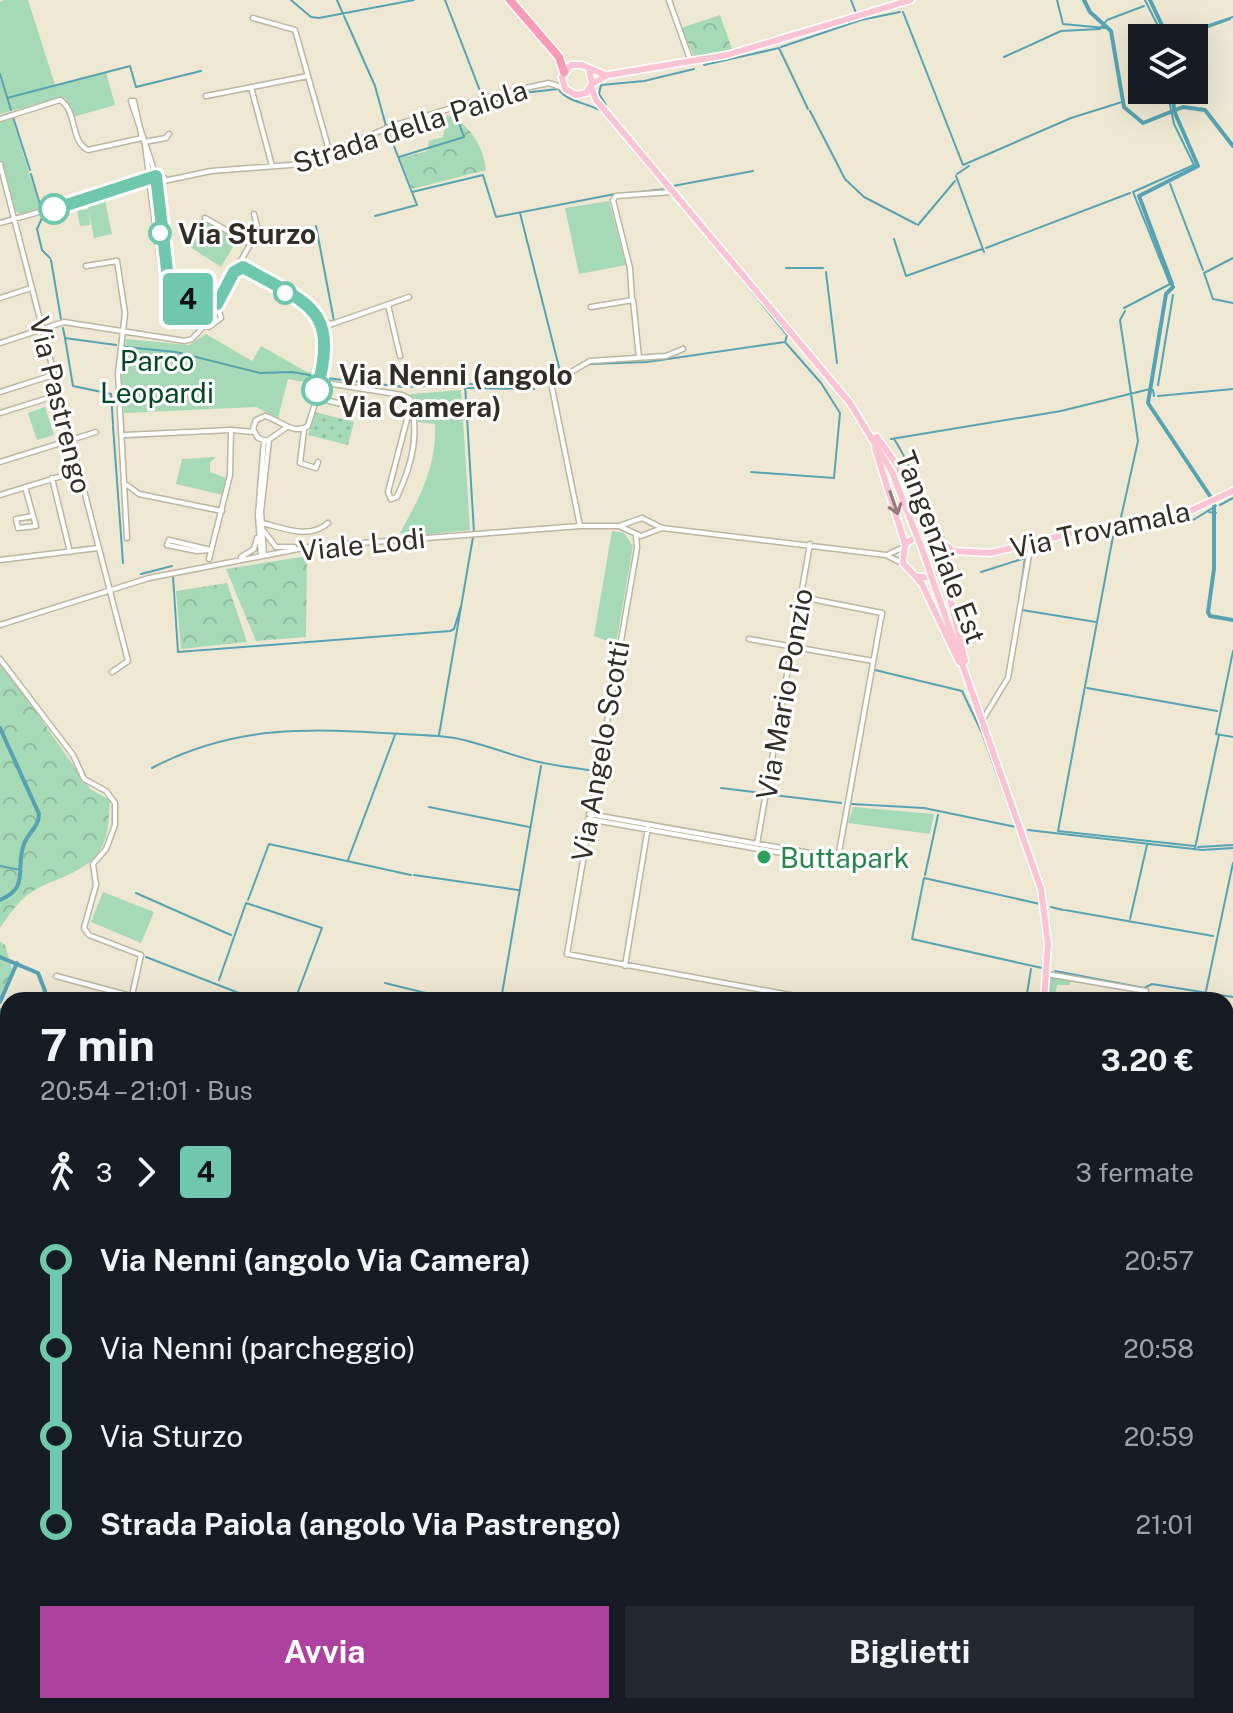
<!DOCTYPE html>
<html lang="it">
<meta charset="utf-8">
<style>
:root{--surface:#171b24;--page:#242831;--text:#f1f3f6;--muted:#9ea1a6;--accent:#ad41a0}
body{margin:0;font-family:"Public Sans",sans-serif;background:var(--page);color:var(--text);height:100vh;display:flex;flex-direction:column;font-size:30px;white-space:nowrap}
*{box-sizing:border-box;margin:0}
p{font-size:26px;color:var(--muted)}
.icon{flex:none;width:44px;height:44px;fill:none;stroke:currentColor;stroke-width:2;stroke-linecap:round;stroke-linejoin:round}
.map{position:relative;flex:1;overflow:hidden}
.sheet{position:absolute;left:0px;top:992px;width:1234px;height:722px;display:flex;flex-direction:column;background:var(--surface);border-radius:24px 24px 0 0;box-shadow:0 8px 32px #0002}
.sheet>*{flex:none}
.badge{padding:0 16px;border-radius:6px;font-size:28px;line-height:52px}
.buttons{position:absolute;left:1128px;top:24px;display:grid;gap:16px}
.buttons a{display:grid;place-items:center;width:80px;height:80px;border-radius:0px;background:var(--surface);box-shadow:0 8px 32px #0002;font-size:40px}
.map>.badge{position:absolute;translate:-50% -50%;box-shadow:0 0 0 4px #fff}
.legs{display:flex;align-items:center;gap:12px;height:88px;padding:0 40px;font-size:26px}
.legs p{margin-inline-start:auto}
.summary{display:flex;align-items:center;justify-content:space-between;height:136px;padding:0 40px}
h1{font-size:44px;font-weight:700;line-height:60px}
.cta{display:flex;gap:16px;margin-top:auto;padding:16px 40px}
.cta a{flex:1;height:92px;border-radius:0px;background:var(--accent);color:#fff;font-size:32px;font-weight:700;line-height:92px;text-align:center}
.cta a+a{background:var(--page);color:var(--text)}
ul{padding:0 40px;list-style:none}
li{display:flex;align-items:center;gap:28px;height:88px;font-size:30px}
li i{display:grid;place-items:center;width:12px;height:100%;margin:0 10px;background:currentColor}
li i::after{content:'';width:20px;height:20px;margin:-10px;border:6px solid;border-radius:50%;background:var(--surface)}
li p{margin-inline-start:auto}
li:first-child i{background:linear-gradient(#0000 50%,currentColor 0)}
li:last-child i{background:linear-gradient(currentColor 50%,#0000 0)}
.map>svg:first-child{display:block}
.green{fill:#a6d9b6}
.forest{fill:url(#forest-crowns)}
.garden{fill:url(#garden-dots)}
.water{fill:#55a3b2}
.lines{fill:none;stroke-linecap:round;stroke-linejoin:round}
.stream{stroke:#55a3b2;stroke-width:2}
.canal{stroke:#55a3b2;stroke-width:4}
.minor-casing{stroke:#bbb6a0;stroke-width:7}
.major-casing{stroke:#fff;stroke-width:9}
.highway-casing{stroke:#fff;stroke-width:11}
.minor{stroke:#fff;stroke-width:4}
.major{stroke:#fac4d4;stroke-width:6}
.highway{stroke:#f69cb7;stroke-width:8}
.rail-casing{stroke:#4f4c42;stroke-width:5}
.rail{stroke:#fff;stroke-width:2;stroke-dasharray:6;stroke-linecap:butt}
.major-bridge-casing{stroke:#fff;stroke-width:9;stroke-linecap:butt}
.major-bridge{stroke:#fac4d4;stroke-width:6}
.oneway{stroke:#95797d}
.line-1-casing{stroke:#fff;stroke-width:18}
.line-1{stroke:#6fc7ae;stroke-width:12}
.stop-1-dot{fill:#fff;stroke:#6fc7ae;stroke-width:4}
.leisure-dot{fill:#2e9e5b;stroke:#fff;stroke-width:3}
.labels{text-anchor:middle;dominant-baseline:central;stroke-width:6;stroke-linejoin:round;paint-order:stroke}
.street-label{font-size:28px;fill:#302e26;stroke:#fff}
.stop-label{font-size:28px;font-weight:bold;fill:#302e26;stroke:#fff;text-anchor:start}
.park-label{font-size:28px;fill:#014926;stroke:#fff}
.leisure-label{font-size:28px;fill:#27864d;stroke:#fff;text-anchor:start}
</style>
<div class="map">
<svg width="1233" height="1713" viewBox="0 0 1233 1713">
<defs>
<pattern id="forest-crowns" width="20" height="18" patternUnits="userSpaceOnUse" patternTransform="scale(2)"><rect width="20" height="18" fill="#a6d9b6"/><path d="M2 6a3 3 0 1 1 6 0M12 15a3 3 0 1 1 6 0" fill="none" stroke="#8fbb9c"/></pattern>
<pattern id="garden-dots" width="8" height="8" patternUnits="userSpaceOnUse" patternTransform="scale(2)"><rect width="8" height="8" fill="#a6d9b6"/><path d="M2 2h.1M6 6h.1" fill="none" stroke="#8fbb9c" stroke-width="1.8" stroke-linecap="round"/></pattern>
</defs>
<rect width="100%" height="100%" fill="#eee8d2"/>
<!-- green -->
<path class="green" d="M4,0H28L55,85L106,72L115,105L73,117L66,99L61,97L0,114V78L7,99L33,92L8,97L0,72V2Z
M12,117L40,208L20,214L14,210L0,158V122Z
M105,200L112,234L94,238L89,212L90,225L80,226L77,210L88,209L87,203Z
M609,201L626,265L579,274L565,208Z
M207,222L237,240L221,267L190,247Z
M206,334L252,361L261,346L307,372L318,373L314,384L288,379L278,418L256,407L124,413L121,367L126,339L189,345Z
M461,390L470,530L410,536L400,533C420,497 437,466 435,424L418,422L417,403L410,394Z
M45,407L54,435L37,440L28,413Z
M216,457L210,463V472L226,478L223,495L176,484L182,459Z
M612,531L624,533L633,546L616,644L594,636Z
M853,807L934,814L930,834L848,823Z
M103,892L154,912L141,943L91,922Z
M1045,973L1069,976L1070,985H1057L1054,1000H1041Z
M1063,1706H1113L1117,1713H1066Z"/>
<!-- forest -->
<path class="forest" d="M720,15L732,49L695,58L681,28Z
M447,115C468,121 485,149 486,170L412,189L400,158L427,151L429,141L443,137Z
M307,556L306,637L256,641L226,569Z
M227,583L247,642L181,649L176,591Z
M0,661L90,789L110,800C109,815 109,835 101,849C88,871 58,878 38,888C21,897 11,912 0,928Z
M0,941L5,945L13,972L0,998Z
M1226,1560L1233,1564V1633L1226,1636Z
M382,1706H421L418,1713H378Z
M786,1706H859V1713H777Z"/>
<!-- garden -->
<path class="garden" d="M315,412L354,422L348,445L308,435Z"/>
<!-- water -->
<path class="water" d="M654,1706H730L744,1712L651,1710Z"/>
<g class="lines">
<!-- stream -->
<path class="stream" d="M291,0L311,17L319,18L414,0
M337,0L343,14
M445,0L482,96
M851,0L856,13
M1057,0L1063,24L1105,28
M1145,0L1164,38
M903,12L963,165L1071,118L1122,102
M344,16L375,86L386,126
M1170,38L1233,17
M1178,38L1230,19
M781,47L861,20L900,12
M1004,57L1061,31L1100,29L1107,20L1144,6
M704,65L779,48L808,109
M0,74L11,110
M7,98L130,66L136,87L201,71
M606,105L599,94L601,85L644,81L694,69
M810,111L845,179L864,197L916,224
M13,117L30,170
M399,157L464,137L456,115L458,113L523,93L558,89C567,102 588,103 601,111
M31,174L41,208
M957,174L969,166
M956,176L984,252
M1170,184L1203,270
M673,186L753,171
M412,192L483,175L496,217L615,194
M629,193L666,189
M43,216L37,229L42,250L50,258
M375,216L417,205L388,131
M918,225L955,181
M316,226L334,321
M894,239L906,276L982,249
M986,248L1130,193
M1233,258L1204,273L1213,299L1233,303
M51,260L61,319
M732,267L787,335L785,342
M786,268H823
M826,272L837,363
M1124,308L1170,284L1133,192L1194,165L1174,124L1167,90
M63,328L65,338L116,345
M65,338L73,386L111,394L113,424
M125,347L176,352L260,373L292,372L315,376
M590,364L647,362L785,342L821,383L840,413L834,478L751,472
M326,378L404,387L465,384L474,532
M470,384L529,386L561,375L520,213
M1158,385L1173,295
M467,388L534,389
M1153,390L1154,396
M1158,396L1233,389
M113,426L123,563
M891,439L1061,411L1150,389
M894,439C916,472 925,511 947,543
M1220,505L1233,498
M1209,512L1216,513
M1120,522L1138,441L1120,320L1125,311
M981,572L1025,558L1018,609
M141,574L172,566
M173,576L178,652L450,631L454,629L461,606
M1022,610L1096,622
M1233,651L1216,734L1233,737
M875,670L962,691L982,733L1016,827
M1087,688L1217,711
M439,735L473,537
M152,768C248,717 336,731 438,736C472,738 507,755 539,762C557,766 576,768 594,771
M601,772L612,774
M721,788L762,793
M773,795L841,803
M852,804L924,808L1016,827
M429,807L529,827
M1028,830L1202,850L1233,848
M1194,846L1058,831L1114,531L1119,527L1178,523L1193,520L1216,506
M1198,847L1233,845
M1195,848L1219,735
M348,860L395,735
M0,866L21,870
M414,875L518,890
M925,875L938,815
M136,893L231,935
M248,900L269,844L411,875
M1040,904L924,878L912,939L1042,968
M1051,907L1063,910
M1065,910L1213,936
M1130,919L1147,845
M146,957L257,1000
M1055,971L1144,988L1152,984L1233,997
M219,980L246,903L322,928L295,1000
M385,983L454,1000
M1206,991L1233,863
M501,1000L541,766
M1026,1000L1031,969
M1129,1000L1130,993
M1226,1113L1233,1082
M0,1405L8,1409
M1226,1410L1233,1399
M1226,1443L1233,1418
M0,1550L8,1553
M1226,1558L1233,1562
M1226,1640L1233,1635
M0,1655L8,1658
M0,1700L8,1702
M35,1706L67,1711L83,1706
M273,1706L279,1713
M1064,1706L1065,1713
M1109,1706L1113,1713
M442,1713L444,1706
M1019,1713L1021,1706
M1153,1713L1158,1706
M1155,1713L1162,1706"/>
<!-- canal -->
<path class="canal" d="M1084,0L1090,12L1111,31L1124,107L1143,123L1183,107L1205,110L1233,146
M1150,0L1168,38
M1171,90L1175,113L1198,166L1139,196L1172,284
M1173,287L1166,294L1148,403L1212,499
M1214,504V569L1208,612L1210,616L1233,620
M0,728L39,814C39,828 26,834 23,847C16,871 29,888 0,900
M0,957L38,973L45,991L42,1000
M0,1002L17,963
M0,1010L8,1025
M0,1200L8,1195
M0,1281L8,1273
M333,1706L341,1713
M317,1713L321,1706
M379,1713L383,1706
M865,1713V1706"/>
<!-- minor casing -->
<g class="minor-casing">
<path id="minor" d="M669,0L691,62
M253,18L295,30L330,154
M251,87L272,166
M206,96L308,76
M131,101L155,173
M134,101L142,138
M0,119L60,100C78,111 69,140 88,150L142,138
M144,142L166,138L169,134
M145,145L149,176
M0,164L128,661L112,672
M159,182L211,171L303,164L392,126L502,93L549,83L563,88
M159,182C151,201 161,276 177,291C191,304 202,298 217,304
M150,187L162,274L172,291L197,311
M205,218L251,244
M0,223L135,185L151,175L164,178
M86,266L117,261L125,313L118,374L127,538
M239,267C254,270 269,283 283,291C348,329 326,365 308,426C293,436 279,419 265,416L256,420L253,429L258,438L267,441L287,427
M0,298L31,288
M632,300L630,268L613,200L616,196L672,192
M202,304L197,318L209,327L221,318L217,304
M217,304L258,230L254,214
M388,305L400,356
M591,307L633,300L639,358
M322,321L332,324L409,297
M0,343L64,322L185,341L192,339L204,326
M320,382L402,395L410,399C420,435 412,464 397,497L391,499L388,492L411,404
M0,392L53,375
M316,398L360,408
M0,413L58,395
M304,430L300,463L316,468L318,462
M125,435L231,430L254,432
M0,462L96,432
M52,478L70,552
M127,485L139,494L222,511
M25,487L36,526L18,528L16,519L33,516
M0,495L78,471
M262,523C284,528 309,540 328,523
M622,525L642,518L662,528L886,555L902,563
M580,526L552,388L554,382L590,361L666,356L683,349
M264,531L276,547H294
M636,534L637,548L567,954L817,1000
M169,540L211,550L197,551L167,545Z
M889,554L904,547
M264,555L261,512L269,440
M261,556L258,515L264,441
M241,557L254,549L257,538
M209,559L230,475L231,430
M0,560L98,548
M0,625L149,578L309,547L580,526H619L641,536L662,528
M749,639L873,661
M0,659L73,755L84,779L106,791L115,803V825L106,849L93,864L96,885L84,928L89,935L141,955L131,1000
M983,719L1008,678L1031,543
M589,814L838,858
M588,819L833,862L838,858L882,613L801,597
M757,844L810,544
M625,966L648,827
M1047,974L1146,991
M56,976L131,996
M0,1192L8,1174
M1068,1706L1070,1713
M1074,1713L1076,1706"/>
</g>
<!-- major casing -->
<g class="major-casing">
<path id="major" d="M589,69L592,84L586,93L576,95L565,89L562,77L571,65H582L605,75
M592,84L608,75L727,55L911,0
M591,87L596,100L850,403L892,472L913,526
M877,437L897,465L931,535
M875,448L905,544
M921,546L928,566
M944,546L945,564L930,578L915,576L903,563L905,544L921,534L936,537L953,551L991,553L1084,530L1177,517L1233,491
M943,568L965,661
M916,577L922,584L959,662
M933,581L1041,889L1048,944L1044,1000
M0,1139L8,1141
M1226,1414L1233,1415
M1098,1706L1102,1713"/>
</g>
<!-- highway casing -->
<g class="highway-casing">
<path id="highway" d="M510,0L559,57L564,72"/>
</g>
<!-- minor -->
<use href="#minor" class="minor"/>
<!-- major -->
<use href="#major" class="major"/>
<!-- highway -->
<use href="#highway" class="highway"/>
<!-- rail casing -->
<g class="rail-casing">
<path id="rail" d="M0,1061L8,1063
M1226,1236H1233"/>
</g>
<!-- rail -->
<use href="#rail" class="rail"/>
<!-- major-bridge casing -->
<g class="major-bridge-casing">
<path id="major-bridge" d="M913,526L921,546
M928,566L933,581"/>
</g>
<!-- major-bridge -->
<use href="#major-bridge" class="major-bridge"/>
</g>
<!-- one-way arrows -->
<defs><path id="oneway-shaft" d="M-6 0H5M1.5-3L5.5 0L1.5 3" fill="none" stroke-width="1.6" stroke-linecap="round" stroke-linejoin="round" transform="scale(2)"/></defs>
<use class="oneway" href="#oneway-shaft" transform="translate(894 503) rotate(71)"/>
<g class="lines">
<!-- line-1 casing -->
<g class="line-1-casing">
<path id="line-1" d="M54,209L156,176L168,278L176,290L190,300L217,304L234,272L243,267C309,305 339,307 317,390"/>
</g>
<!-- line-1 -->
<use href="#line-1" class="line-1"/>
</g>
<!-- markers -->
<g class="stop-1-dot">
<circle cx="54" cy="209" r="14"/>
<circle cx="160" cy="233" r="10"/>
<circle cx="285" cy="293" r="10"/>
<circle cx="317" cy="390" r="14"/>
</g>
<circle class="leisure-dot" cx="764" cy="857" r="8"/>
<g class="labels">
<!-- street labels -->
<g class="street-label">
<text transform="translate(410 126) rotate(-18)">Strada della Paiola</text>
<text transform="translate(61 405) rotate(76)">Via Pastrengo</text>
<text transform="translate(1100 529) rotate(-12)">Via Trovamala</text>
<text transform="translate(362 544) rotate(-6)">Viale Lodi</text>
<text transform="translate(941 547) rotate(69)">Tangenziale Est</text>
<text transform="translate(784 694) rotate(-80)">Via Mario Ponzio</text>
<text transform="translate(600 751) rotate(-80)">Via Angelo Scotti</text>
</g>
<!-- stop labels -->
<g class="stop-label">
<text x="178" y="233">Via Sturzo</text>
<text x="339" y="374">Via Nenni (angolo<tspan x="339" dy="32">Via Camera)</tspan></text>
</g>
<!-- park labels -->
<g class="park-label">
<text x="157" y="360">Parco<tspan x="157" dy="32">Leopardi</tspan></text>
</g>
<!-- leisure labels -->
<g class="leisure-label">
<text x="780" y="857">Buttapark</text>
</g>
</g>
</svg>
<div class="buttons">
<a><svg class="icon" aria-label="layers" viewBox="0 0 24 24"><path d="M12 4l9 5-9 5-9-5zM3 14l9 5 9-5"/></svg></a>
</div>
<b class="badge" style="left:188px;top:299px;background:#6fc7ae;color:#111">4</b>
<section class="sheet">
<div class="summary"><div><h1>7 min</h1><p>20:54 – 21:01 · Bus</p></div><b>3.20 €</b></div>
<div class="legs"><svg class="icon" aria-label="walk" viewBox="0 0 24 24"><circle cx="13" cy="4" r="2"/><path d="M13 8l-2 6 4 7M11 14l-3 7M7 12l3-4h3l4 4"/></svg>3<svg class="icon" aria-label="forward" viewBox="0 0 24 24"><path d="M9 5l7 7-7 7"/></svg><b class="badge" style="background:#6fc7ae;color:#111">4</b><p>3 fermate</p></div>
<ul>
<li><i style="color:#6fc7ae"></i><b>Via Nenni (angolo Via Camera)</b><p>20:57</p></li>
<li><i style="color:#6fc7ae"></i><span>Via Nenni (parcheggio)</span><p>20:58</p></li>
<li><i style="color:#6fc7ae"></i><span>Via Sturzo</span><p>20:59</p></li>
<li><i style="color:#6fc7ae"></i><b>Strada Paiola (angolo Via Pastrengo)</b><p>21:01</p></li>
</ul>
<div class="cta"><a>Avvia</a><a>Biglietti</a></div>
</section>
</div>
